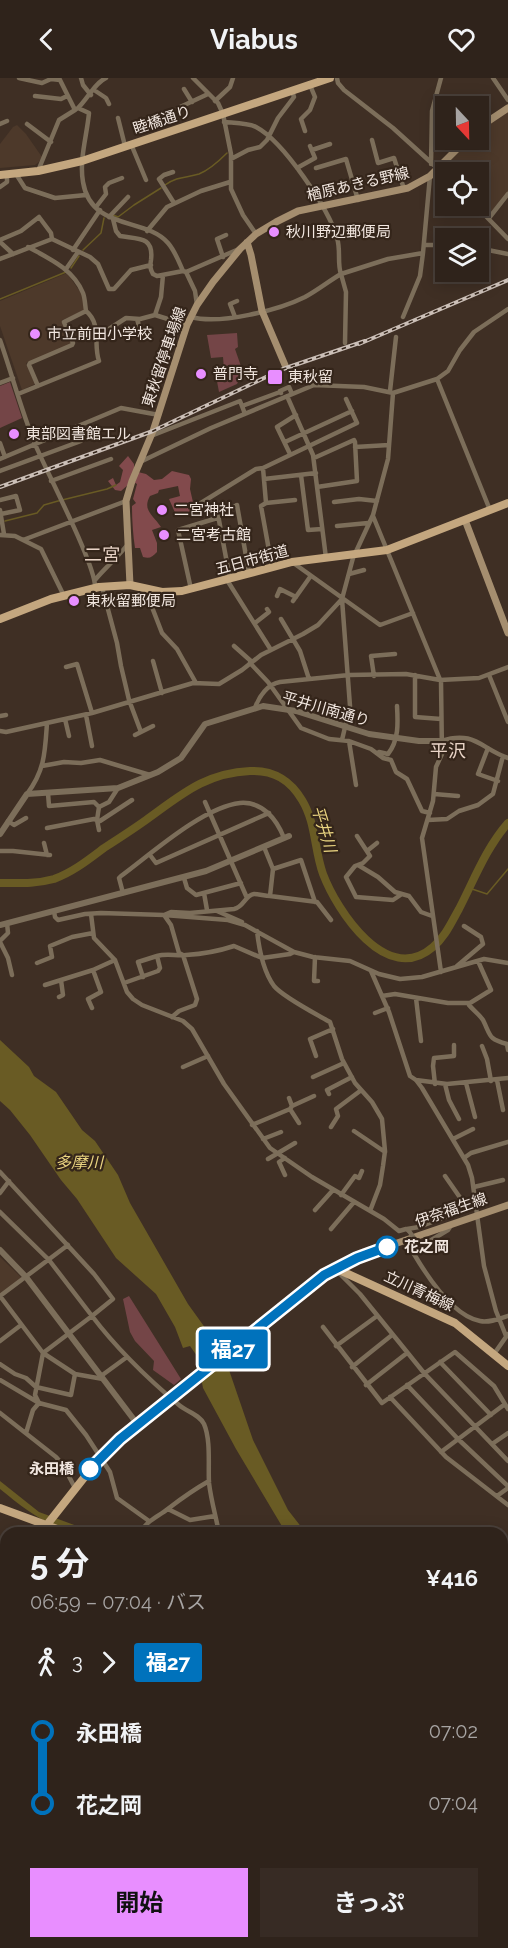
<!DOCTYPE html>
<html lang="ja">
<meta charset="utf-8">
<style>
:root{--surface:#2f231b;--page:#372b24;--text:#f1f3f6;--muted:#a7a4a3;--line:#4a403a;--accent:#e88eff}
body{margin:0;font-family:Raleway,"Noto Sans JP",sans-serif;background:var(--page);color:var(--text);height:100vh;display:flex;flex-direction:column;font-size:22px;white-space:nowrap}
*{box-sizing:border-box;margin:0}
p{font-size:20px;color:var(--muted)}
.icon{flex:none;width:33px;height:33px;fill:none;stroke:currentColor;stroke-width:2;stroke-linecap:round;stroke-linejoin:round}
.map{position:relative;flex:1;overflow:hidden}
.sheet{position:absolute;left:0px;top:1449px;width:508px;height:422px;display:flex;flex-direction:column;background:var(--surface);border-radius:18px 18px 0 0;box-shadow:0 3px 15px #0003,0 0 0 2px var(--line)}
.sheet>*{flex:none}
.badge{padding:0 12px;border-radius:4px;font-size:21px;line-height:39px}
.needle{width:39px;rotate:158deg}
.fabs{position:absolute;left:435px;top:18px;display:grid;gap:12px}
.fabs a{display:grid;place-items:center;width:54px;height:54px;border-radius:0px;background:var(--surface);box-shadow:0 3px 15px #0003,0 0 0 2px var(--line);font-size:30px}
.map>.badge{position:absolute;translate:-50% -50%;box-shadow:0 0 0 3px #fff}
.legs{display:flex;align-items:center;gap:9px;height:66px;padding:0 30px;font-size:20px}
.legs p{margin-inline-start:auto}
.head{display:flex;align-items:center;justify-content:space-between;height:102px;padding:0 30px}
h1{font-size:33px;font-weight:700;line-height:45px}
.action{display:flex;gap:12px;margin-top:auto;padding:12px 30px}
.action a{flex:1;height:69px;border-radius:0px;background:var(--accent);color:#111;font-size:24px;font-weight:700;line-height:69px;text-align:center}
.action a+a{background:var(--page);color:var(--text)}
ul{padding:0 30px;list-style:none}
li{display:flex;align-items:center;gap:21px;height:72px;font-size:22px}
li i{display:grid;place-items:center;width:9px;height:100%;margin:0 8px;background:currentColor}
li i::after{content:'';width:15px;height:15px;margin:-8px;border:4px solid;border-radius:50%;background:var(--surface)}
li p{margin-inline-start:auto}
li:first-child i{background:linear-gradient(#0000 50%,currentColor 0)}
li:last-child i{background:linear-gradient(currentColor 50%,#0000 0)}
header{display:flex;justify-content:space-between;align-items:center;height:78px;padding:0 30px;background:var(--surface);font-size:27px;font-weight:700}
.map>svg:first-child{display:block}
.built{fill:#4d392a}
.green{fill:#744547}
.forest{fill:#824a4c}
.water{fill:#695b24}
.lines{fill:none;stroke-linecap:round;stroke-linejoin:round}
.stream{stroke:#695b24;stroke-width:1.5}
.river{stroke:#695b24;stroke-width:8}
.minor{stroke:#7c6e5a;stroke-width:4.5}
.tertiary{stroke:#7c6e5a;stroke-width:6}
.secondary{stroke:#a58e6f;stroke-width:7}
.primary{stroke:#c4a77f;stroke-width:8}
.rail-casing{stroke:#cbbfb7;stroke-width:4}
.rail{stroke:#34251a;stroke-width:1.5;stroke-dasharray:4.5;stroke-linecap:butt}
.minor-bridge{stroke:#7c6e5a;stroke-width:4.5}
.line-1-casing{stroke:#fff;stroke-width:14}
.line-1{stroke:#0072bc;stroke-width:9}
.poi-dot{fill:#e88eff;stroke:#34251a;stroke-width:2}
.stop-1-dot{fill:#fff;stroke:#0072bc;stroke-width:3}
.labels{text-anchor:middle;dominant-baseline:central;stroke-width:4.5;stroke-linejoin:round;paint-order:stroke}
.street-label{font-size:15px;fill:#f2e7e0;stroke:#34251a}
.poi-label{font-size:15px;fill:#f2e7e0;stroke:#34251a;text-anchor:start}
.stop-label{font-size:15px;font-weight:bold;fill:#f2e7e0;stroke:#34251a;text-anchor:start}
.water-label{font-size:16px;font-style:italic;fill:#ead481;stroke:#34251a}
.quarter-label{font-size:18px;fill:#e9d4c7;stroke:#34251a}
</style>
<header><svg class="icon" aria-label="back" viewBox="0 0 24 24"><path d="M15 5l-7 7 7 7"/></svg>Viabus<svg class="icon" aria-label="heart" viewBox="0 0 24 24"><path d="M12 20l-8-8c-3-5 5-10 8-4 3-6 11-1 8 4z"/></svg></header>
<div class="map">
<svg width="508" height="1870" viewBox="0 0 508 1870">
<rect width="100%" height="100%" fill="#3f2f24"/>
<!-- built -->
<path class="built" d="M508,32V115L488,137L479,127L478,94H446L443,91L469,62H478L479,53Z
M17,47L26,56L42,79L39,84L35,87L0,90V66L13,49Z
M67,195L83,218L84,233L62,242L71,265L70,267L26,285L35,306L22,312L0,248V223Z
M0,1179L22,1200L0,1217Z"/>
<!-- green -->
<path class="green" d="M237,255L238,269L235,271L243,294L237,306L219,314L216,298L220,297L219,292L224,291L223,279L211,280L207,257Z
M10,304L22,340L0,350V308Z
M129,1218L181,1301L174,1307L153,1292L154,1283L135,1263L130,1254L123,1221Z
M508,1759V1827L503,1824V1769Z"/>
<!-- forest -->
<path class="forest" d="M128,378L134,386V393L146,396L154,402L162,401L172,393L189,397L191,401L190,411L195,433L177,439L169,421L180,418L178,408L159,412L158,415L150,418C142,432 153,437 161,449L152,452L157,465V474C152,479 150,481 143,479L140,470H135C133,457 132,442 132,428L136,425L133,421L137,406L130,402L129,406L121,413L115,412L108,403L113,400L116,407L120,404L123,392L119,388Z"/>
<!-- water -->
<path class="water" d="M0,962L29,989L34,998L56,1014L82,1052L95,1063L118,1097L130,1125L188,1226L216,1265L228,1289L253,1362L288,1432L306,1455H286L236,1371L203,1310L197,1278L190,1268L183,1270L175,1249L156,1216L116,1180L77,1121L61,1102L30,1057L10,1032L0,1023Z
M0,1403L39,1434L96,1455C54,1455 31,1436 0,1411Z
M503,1617L508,1621V1665L503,1661Z"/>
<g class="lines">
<!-- stream -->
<path class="stream" d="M165,107C178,98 186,100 199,96C209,92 219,83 227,75
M113,137L118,139L134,127L161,110
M83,172L101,155L104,140
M71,190L79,178
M0,221L66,194
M5,443L37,435L44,427L58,423L107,411L116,407
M469,810L487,816L508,791"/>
<!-- river -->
<path class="river" d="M0,805C18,805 36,806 54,801C73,794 88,782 104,770C118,761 132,752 146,742C181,717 205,695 250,693C274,692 290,702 302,722C316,745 314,771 323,796C337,833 387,909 433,869C445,859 451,845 459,831C474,802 486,770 508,745"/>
<!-- minor -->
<path class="minor" d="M19,0L42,5L51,1L60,2
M59,0L75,32L78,30L89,35C87,57 79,82 83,104C91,153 146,139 168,165C175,173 179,184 183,193L186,194L195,213L197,227
M81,0L83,7L91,17
M193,0L218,25L223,36L231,76V111L243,137L256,156
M337,0L338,5L344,12L393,50L446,98
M493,0L508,22
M184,11L192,24
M94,12L106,20L109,26
M35,18L61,21L67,18
M215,23L230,9L233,0
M78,30C88,20 95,5 106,0
M178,30L208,16
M118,40L125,68
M0,46L7,43
M27,46L51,64
M305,53L301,41L310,32L315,19L310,7
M372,62L378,85L394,80L404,111
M131,66L146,102
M312,72L330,66
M231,81L248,72L260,69L267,62L278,40L294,19L292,13
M431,86L432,33L441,0
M297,90L315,80L310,68
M316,90L346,81L358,122
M38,93L59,42L75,32
M173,94L164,97L159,101L174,125
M16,96L25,110L55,120L86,117
M0,109L7,104V97
M476,128L508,161
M96,129L106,116L105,109L109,105L122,100
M109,139L128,119
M489,140L508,116
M113,141L116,153L120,158C138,161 154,158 151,182C150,188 150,191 153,196L157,198L183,193
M147,153L167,129L201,113L230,104
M336,156L371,148
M0,162L21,153L39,139L51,155L52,161L90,179L98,186L109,211H114L131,192L151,187
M0,164L13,176
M424,167H446
M478,170L508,176
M73,172L100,132
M423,175L430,98
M223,179L217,161L226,157
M0,181L52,161
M66,191L78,174
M186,194L239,171
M155,237L161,219L163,197
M191,239C220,247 279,232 305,219C318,212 329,203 341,196C337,185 341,172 337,160C329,131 283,63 256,49C248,45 234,45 224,44
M235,239L230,226L237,223
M137,241L143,261
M97,254L109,251L126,240L140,241L155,237L187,247
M0,262C12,296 21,332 35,366C46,393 97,489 95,510
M345,265L346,214L341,196L388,181L423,175L420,198L403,239
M437,301L490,432
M0,305L13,300
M38,308L29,287L30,285L72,267L73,265L64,244L86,233
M390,313L396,259
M281,315L280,313L289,309L292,316
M18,316L99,283C93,267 102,246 86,233C85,227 85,220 83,215C73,191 50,181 28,169
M287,318L313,377L326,480
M245,336L242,328L280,314
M151,358L240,323L242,328
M285,364L352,333
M0,365L5,379
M355,369L389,367
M290,376L277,349L296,337
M314,380L354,362L355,364L357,403L317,409
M0,381L121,330L159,337
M140,384L211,350L314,307L364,309L393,315L437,301L448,293L460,272L474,254L508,231
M263,390L266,425L261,428L272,489
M0,393L81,363L76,349
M301,397L308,452L322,451
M264,401L316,395
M51,403L111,381
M0,422L16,418L20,432L1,436
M334,424L359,421L377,423
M266,425L295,422
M196,428L256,391L263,390L357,345L346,321
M0,432L4,456
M218,437L230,501
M373,438L441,604L442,676L436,689L433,723L422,760L441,894
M337,448L368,445
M0,457L15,458L41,471L64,518
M23,462L126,423
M292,484L380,547L413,535
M349,496L364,492
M95,502C106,489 118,479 128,466
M227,502L271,572
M102,509L117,565L121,588L129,622L141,654
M145,511L162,555L177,571L196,605
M191,511L178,452L214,441L237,427L249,495
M277,518L280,511L296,519
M342,521L350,628L342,662
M293,523L310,499
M281,541L300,573L309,601
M255,545L269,534L267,531
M234,568L252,584
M153,583L162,615
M250,585L268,604L301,650L329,661L349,663L371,671L383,680L391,682L396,694L407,701L422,733L430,735
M66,589L77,586L92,635
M415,597V639L441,641
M489,597L508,644
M374,598L371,578L395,576
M255,630C259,618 268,606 280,604L349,597L406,596L440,602L479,600L508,589
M86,637L92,668
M0,638L6,637
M65,641L69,658
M0,653L6,654L92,635L193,605L219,606L242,592L261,577L303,556L318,547L342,521L353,480L373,437L388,381L393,315
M135,657L153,648
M349,663L356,707
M441,663C475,652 481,671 508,680
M488,670L478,696L498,703
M379,674L388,676C399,662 398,645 397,628
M42,688L64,684L81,685L100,682L150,697
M118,710L109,724L99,729L97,742L100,743L132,722
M48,715L49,728L94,724L99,729
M27,716C45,692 45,674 47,645
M434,716L458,718
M205,724L247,820
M428,742L447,741L459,733L478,727L493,716L503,678
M8,743L14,747L26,740
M47,750L94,741L97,742L99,752
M357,758L370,778L363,785L355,788L346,799L356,819L393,822L402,816
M44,765L47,777
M264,769L273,791L270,818L317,824L331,842
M0,773H13L50,777
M367,773L377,765
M150,777L156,785L269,735
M358,787L378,799L395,814L409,818L421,834L432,838
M273,791L301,782L315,824
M184,800L187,810L196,817L241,805
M123,815L119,800L121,798C151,776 203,729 240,725C263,723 277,742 284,760
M204,815L207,832
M54,833L55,839L58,842L85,836L101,835L164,837L228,842L245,847L294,874L313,879L350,883L379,896L400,901L422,899L484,881L508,885
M217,833L242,844
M91,836L94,860L115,882L127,914L133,921L142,927L183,943L192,951L224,1006L270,1070L312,1099L384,1141L399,1153L406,1151L409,1153
M257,853C259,871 263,893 274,908C283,919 316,936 330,944L342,981L355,1005L372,1024L382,1041L385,1073L383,1088L380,1107L370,1133
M0,863L8,855L7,845
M0,864L8,880L12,897
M315,879L314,903H318
M37,885L52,879L50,868L72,859L93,855
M457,888L483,866L481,859L464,848
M371,893L389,934L410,998L416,1002L422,1010L468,1087L472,1100L484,1188L496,1233L506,1258
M143,899L138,884L157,878
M124,905L158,893L160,890L157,878C166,875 176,878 186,877C202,876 219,873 234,868L262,880L290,876L294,874
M45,907L93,892
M382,918L395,916L448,925H470L469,927C473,932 479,936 483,942C491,958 488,961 507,966L508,972
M59,919L63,917L61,902
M416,920L421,963
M470,925L491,912L478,883
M92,930L88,921L101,914L93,892L115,882
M375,935L388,930
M172,939L179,933L195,927L197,921L183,877L179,875L171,847L164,837L171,834L190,835L234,831C244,829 245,817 254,816C259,816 265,818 270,818
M482,968L487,981L491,1003
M316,978L310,961L333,951
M183,989L208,978
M313,999L344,985
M416,1002L447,1006L508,1000
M497,1002L503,1032
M466,1005L475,1039
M435,1006L433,988L434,980L454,978V967
M445,1006L449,1022L459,1041
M329,1016L327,1012L352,999
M289,1020L292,1028L290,1031L299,1045
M292,1028L314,1018
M252,1047L290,1031
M331,1049L338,1038L336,1031L360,1013
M354,1053L385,1074
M263,1061L281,1054
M453,1061L473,1051
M464,1080L471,1075L508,1064
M268,1081L295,1065
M0,1094L94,1196L113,1221L92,1238C117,1271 147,1300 179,1327C187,1334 199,1336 204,1346C211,1362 208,1388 209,1405C211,1422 216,1439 219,1455
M285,1097L279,1084L285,1080
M445,1098L468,1131
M474,1109L503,1102
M0,1115L9,1103
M341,1117L355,1098L359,1100L362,1093
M315,1132L333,1112
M0,1134L49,1182L92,1238L43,1275L35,1317L39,1325
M331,1151L354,1124
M407,1151L419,1149L475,1128
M68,1167L0,1218L43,1275L75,1296L103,1301
M419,1167L414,1176C427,1198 453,1238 480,1243C489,1245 499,1241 508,1238
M418,1170L448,1152L452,1146
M339,1195L360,1216L424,1295L508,1383
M323,1249L382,1325L455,1274L494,1308L508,1331
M0,1263L21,1247
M336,1268L377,1238
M494,1276L508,1256
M440,1284L491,1337
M0,1286L15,1296L26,1300L36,1309L71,1317L75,1296
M352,1289L392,1257
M101,1298L127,1279
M0,1302L39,1325L66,1332L86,1357L110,1394L117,1420L149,1443
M366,1307L407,1275
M407,1307L458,1361L508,1408
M390,1319L446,1379L508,1427
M0,1335L56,1379L63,1387L75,1410
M26,1355L33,1332L39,1325
M492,1366L508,1355
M441,1374L505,1326
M497,1418L508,1410
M168,1431L190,1442L215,1438
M140,1455C147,1442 158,1439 169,1430C182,1420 195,1411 209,1403
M0,1514L6,1523
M0,1550L6,1548
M0,1592L6,1599
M0,1641L6,1636
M0,1692L6,1685
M0,1743L6,1749
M502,1756V1763
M0,1794H6
M0,1807L6,1812
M0,1828L6,1832
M502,1838L508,1840
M0,1859L6,1854
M49,1864L56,1870
M67,1864L75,1870
M278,1864L279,1870
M380,1864L402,1870
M32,1870L37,1864
M111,1870L113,1864
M158,1870L161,1864
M215,1870L217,1864
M329,1870L330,1864"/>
<!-- tertiary -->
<path class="tertiary" d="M0,756L27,716L118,710L158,694L181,680L205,646L263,628L296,633L369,656L419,663H441
M0,847L206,793L289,758
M0,1172L26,1199L138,1347
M0,1500L6,1495
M142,1864L151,1870"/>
<!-- secondary -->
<path class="secondary" d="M478,50L508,30
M247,164L251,177L262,233L285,287
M465,442L508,555
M130,507L126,423L132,403L153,353L187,247L197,227L213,204L240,171L256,156L276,144L298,133L408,110L430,98L466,62
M335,1190L371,1174L508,1127"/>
<!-- primary -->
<path class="primary" d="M0,97L38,93L82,83L330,0
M0,541L51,521L99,509L130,507L162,514L182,513L292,484L387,472L508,425
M0,1430L68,1455
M46,1448L98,1382L116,1364L305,1214L320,1201L335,1190L455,1245L508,1288
M0,1658L6,1666
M246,1864L259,1870
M496,1864L508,1869"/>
<!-- rail casing -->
<g class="rail-casing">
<path id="rail" d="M359,266L508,202
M0,409L153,353L283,291L365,263
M0,1822L6,1827
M56,1864L64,1870"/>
</g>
<!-- rail -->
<use href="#rail" class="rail"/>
<!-- minor-bridge -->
<path class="minor-bridge" d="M409,1153L419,1167"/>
</g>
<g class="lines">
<!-- line-1 casing -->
<g class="line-1-casing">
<path id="line-1" d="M90,1391L120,1361L324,1197L357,1180L387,1169"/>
</g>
<!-- line-1 -->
<use href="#line-1" class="line-1"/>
</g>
<!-- markers -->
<g class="poi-dot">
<circle cx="274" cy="154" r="6"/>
<circle cx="35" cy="256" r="6"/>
<circle cx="201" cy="296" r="6"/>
<rect x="267" y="291" width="16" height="16" rx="3"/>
<circle cx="14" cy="356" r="6"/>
<circle cx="162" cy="432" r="6"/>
<circle cx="164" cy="457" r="6"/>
<circle cx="74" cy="523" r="6"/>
</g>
<g class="stop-1-dot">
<circle cx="387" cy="1169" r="10"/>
<circle cx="90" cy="1391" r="10"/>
</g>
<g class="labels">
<!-- street labels -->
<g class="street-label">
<text transform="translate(162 42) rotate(-18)">睦橋通り</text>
<text transform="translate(358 106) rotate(-13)">楢原あきる野線</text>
<text transform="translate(164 279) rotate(-71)">東秋留停車場線</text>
<text transform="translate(252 482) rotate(-15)">五日市街道</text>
<text transform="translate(326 631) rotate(16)">平井川南通り</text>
<text transform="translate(451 1132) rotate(-19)">伊奈福生線</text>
<text transform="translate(419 1213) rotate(25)">立川青梅線</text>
</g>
<!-- poi labels -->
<g class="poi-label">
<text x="286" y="154">秋川野辺郵便局</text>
<text x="47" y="256">市立前田小学校</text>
<text x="213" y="296">普門寺</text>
<text x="288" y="299">東秋留</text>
<text x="26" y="356">東部図書館エル</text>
<text x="174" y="432">二宮神社</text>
<text x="176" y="457">二宮考古館</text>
<text x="86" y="523">東秋留郵便局</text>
</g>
<!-- stop labels -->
<g class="stop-label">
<text x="404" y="1169">花之岡</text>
<text x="74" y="1391" text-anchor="end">永田橋</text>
</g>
<!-- water labels -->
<g class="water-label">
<text transform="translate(324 751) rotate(73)">平井川</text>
<text x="79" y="1084">多摩川</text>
</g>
<!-- quarter labels -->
<g class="quarter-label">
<text x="102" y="476">二宮</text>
<text x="448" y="672">平沢</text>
</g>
</g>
</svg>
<div class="fabs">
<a><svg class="needle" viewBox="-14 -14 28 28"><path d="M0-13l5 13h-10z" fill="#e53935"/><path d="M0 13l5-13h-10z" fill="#a7a4a3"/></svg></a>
<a><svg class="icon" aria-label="locate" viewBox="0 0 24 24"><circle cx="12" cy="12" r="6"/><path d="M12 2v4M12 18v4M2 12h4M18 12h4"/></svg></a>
<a><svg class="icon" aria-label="layers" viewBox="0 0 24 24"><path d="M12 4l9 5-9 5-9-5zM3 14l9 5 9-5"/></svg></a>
</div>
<b class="badge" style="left:233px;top:1271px;background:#0072bc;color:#fff">福27</b>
<section class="sheet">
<div class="head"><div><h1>5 分</h1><p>06:59 – 07:04 · バス</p></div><b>¥416</b></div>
<div class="legs"><svg class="icon" aria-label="walk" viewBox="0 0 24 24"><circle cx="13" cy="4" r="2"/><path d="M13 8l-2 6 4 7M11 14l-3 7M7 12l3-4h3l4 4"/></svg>3<svg class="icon" aria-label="forward" viewBox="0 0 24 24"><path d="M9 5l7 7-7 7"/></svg><b class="badge" style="background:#0072bc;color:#fff">福27</b></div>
<ul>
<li><i style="color:#0072bc"></i><b>永田橋</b><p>07:02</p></li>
<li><i style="color:#0072bc"></i><b>花之岡</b><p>07:04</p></li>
</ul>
<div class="action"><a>開始</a><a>きっぷ</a></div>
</section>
</div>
